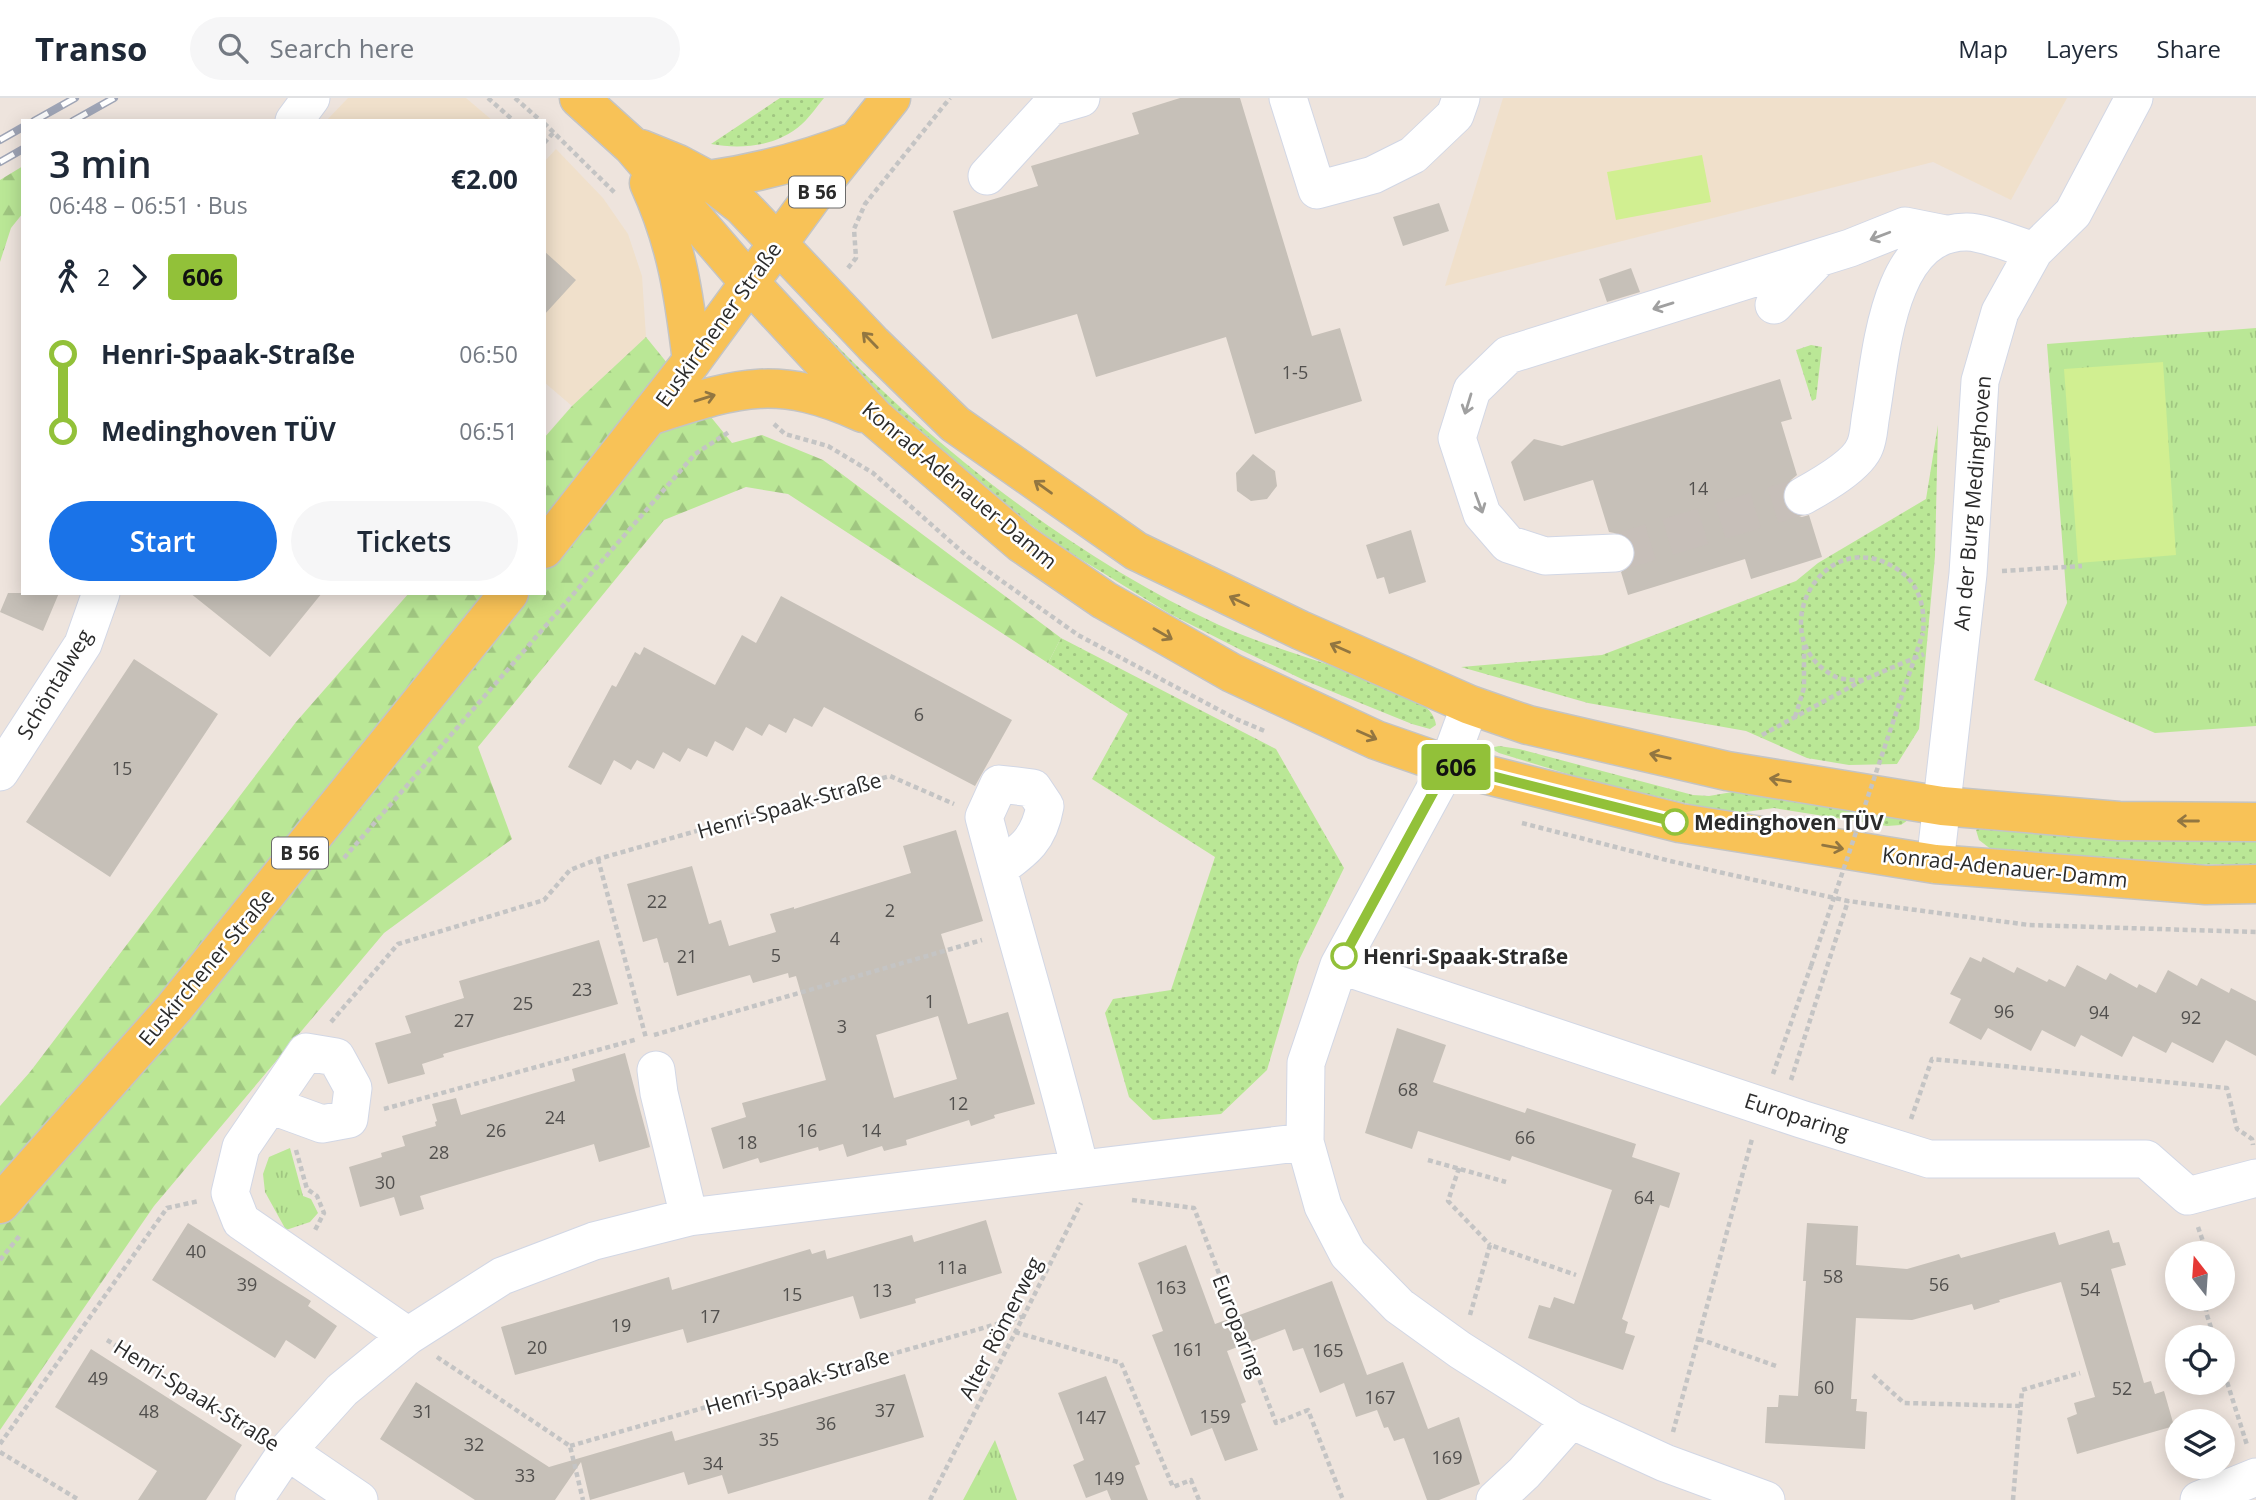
<!DOCTYPE html>
<meta charset="utf-8">
<style>
:root{--surface:#fff;--page:#f6f6f7;--text:#1f2937;--muted:#747a83;--line:#e0e1e3;--accent:#1a73e8}
body{margin:0;font-family:"Open Sans",sans-serif;background:var(--page);color:var(--text);height:100vh;display:flex;flex-direction:column;font-size:26px;white-space:nowrap}
*{box-sizing:border-box;margin:0}
p{font-size:23px;color:var(--muted)}
.icon{flex:none;width:38px;height:38px;fill:none;stroke:currentColor;stroke-width:2;stroke-linecap:round;stroke-linejoin:round}
.map{position:relative;flex:1;overflow:hidden}
.side{position:absolute;left:21px;top:21px;width:525px;height:476px;display:flex;flex-direction:column;background:var(--surface);border-radius:0px;box-shadow:0 4px 18px #0003}
.side>*{flex:none}
.badge{padding:0 14px;border-radius:5px;font-size:24px;line-height:46px}
.needle{width:46px;rotate:343deg}
.buttons{position:absolute;left:2165px;top:1143px;display:grid;gap:14px}
.buttons a{display:grid;place-items:center;width:70px;height:70px;border-radius:50%;background:var(--surface);box-shadow:0 4px 18px #0003;font-size:35px}
.map>.badge{position:absolute;translate:-50% -50%;box-shadow:0 0 0 4px #fff}
.legs{display:flex;align-items:center;gap:10px;height:77px;padding:0 28px;font-size:23px}
.legs p{margin-inline-start:auto}
.overview{display:flex;align-items:center;justify-content:space-between;height:119px;padding:0 28px}
h1{font-size:38px;font-weight:600;line-height:52px}
.primary-button{display:flex;gap:14px;margin-top:auto;padding:14px 28px}
.primary-button a{flex:1;height:80px;border-radius:42px;background:var(--accent);color:#fff;font-size:28px;font-weight:600;line-height:80px;text-align:center}
.primary-button a+a{background:var(--page);color:var(--text)}
ul{padding:0 28px;list-style:none}
li{display:flex;align-items:center;gap:24px;height:77px;font-size:26px}
li i{display:grid;place-items:center;width:10px;height:100%;margin:0 9px;background:currentColor}
li i::after{content:'';width:18px;height:18px;margin:-9px;border:5px solid;border-radius:50%;background:var(--surface)}
li p{margin-inline-start:auto}
li:first-child i{background:linear-gradient(#0000 50%,currentColor 0)}
li:last-child i{background:linear-gradient(currentColor 50%,#0000 0)}
header{display:flex;align-items:center;gap:42px;box-sizing:border-box;height:98px;padding:0 35px;background:var(--surface);border-bottom:2px solid var(--line)}
header strong{font-size:33px}
nav{display:flex;gap:38px;margin-inline-start:auto;font-size:24px}
.search{width:490px;height:63px;background:var(--page);display:flex;align-items:center;gap:18px;box-sizing:border-box;padding:0 24px;border-radius:38px;color:var(--muted);font-size:26px}
.map>svg:first-child{display:block}
.education{fill:#f0e0cb}
.grass{fill:url(#grass-dots)}
.forest{fill:url(#forest-firs)}
.park{fill:url(#park-tufts)}
.pitch{fill:#d1ef91}
.building{fill:#c6c0b8;fill-rule:evenodd}
.lines{fill:none;stroke-linecap:round;stroke-linejoin:round}
.minor-tunnel{stroke:#c7bfb9;stroke-width:37;stroke-dasharray:37 18;stroke-linecap:butt}
.minor-casing{stroke:#d2d7e5;stroke-width:39}
.major-casing{stroke:#c4c4c4;stroke-width:41}
.path{stroke:#c4c4c4;stroke-width:4.5;stroke-dasharray:5 3.5;stroke-linecap:butt}
.minor{stroke:#fff;stroke-width:37}
.major{stroke:#f8c257;stroke-width:38}
.rail-casing{stroke:#9fa5b6;stroke-width:8}
.rail{stroke:#fff;stroke-width:5;stroke-dasharray:16;stroke-linecap:butt}
.path-bridge{stroke:#c4c4c4;stroke-width:4.5;stroke-dasharray:5 3.5;stroke-linecap:butt}
.oneway{stroke:#a0a0a0}
.oneway2{stroke:#927641}
.line-1-casing{stroke:#fff;stroke-width:16}
.line-1{stroke:#92c139;stroke-width:10}
.stop-1-dot{fill:#fff;stroke:#92c139;stroke-width:3.5}
.labels{text-anchor:middle;dominant-baseline:central;stroke-width:5;stroke-linejoin:round;paint-order:stroke}
.number-label{font-size:18px;fill:#52504e}
.shield{fill:#fff;stroke:#6b6b6b;stroke-width:2}
.shield-label{font-size:19px;font-weight:bold;fill:#2b2b2b}
.street-label{font-size:21px;fill:#2b2b2b;stroke:#fff}
.stop-label{font-size:21px;font-weight:bold;fill:#2b2b2b;stroke:#fff;text-anchor:start}
</style>
<header>
<strong>Transo</strong>
<div class="search"><svg class="icon" aria-label="search" viewBox="0 0 24 24"><circle cx="10" cy="10" r="6"/><path d="M15 15l6 6"/></svg>Search here</div>
<nav><a>Map</a><a>Layers</a><a>Share</a></nav>
</header>
<div class="map">
<svg width="2256" height="1402" viewBox="0 0 2256 1402">
<defs>
<pattern id="grass-dots" width="8" height="8" patternUnits="userSpaceOnUse" patternTransform="scale(1.75)"><rect width="8" height="8" fill="#bae796"/><path d="M2 2h.1M6 6h.1" fill="none" stroke="#a0c681" stroke-width="1.8" stroke-linecap="round"/></pattern>
<pattern id="forest-firs" width="22" height="20" patternUnits="userSpaceOnUse" patternTransform="scale(1.75)"><rect width="22" height="20" fill="#bae796"/><path d="M5 1l3.5 6h-7zM16 11l3.5 6h-7z" fill="#a0c681"/></pattern>
<pattern id="park-tufts" width="24" height="20" patternUnits="userSpaceOnUse" patternTransform="scale(1.75)"><rect width="24" height="20" fill="#bae796"/><path d="M3 7l-1-3M5 7V3M7 7l1-3M15 17l-1-3M17 17v-4M19 17l1-3" fill="none" stroke="#a0c681"/></pattern>
</defs>
<rect width="100%" height="100%" fill="#eee4dd"/>
<!-- education -->
<path class="education" d="M348,0H466L493,23H326Z
M1503,0H2067L2011,102L1933,64L1445,188Z
M556,51L603,100L628,136L642,178L646,239L572,308L544,284V64Z"/>
<!-- grass -->
<path class="grass" d="M780,0H824C817,8 810,19 802,26C778,48 742,52 711,46Z
M813,228L821,231C930,347 1074,460 1219,527C1272,551 1330,564 1384,588C1396,593 1412,598 1422,606C1429,611 1435,618 1436,627L1430,631L1412,626L1306,583L1241,552L1170,516L1064,451L958,373L810,231Z
M1811,247L1822,249L1816,301L1812,303L1796,252Z
M1938,327L1935,458L1919,631L1897,666L1849,667L1807,660L1746,633L1588,605L1461,569L1602,557L1796,483L1818,465L1926,401Z
M1061,540L1276,651L1344,770L1299,862L1267,972L1221,1016L1153,1022L1129,999L1105,915L1113,901L1171,892L1215,759L1092,681L1128,616L1048,565Z
M1499,648L1519,651L1693,697L1709,698L1738,693L1907,720L1908,722L1901,727L1887,728L1774,710L1731,716L1584,681L1499,655L1490,650Z
M1979,730L2256,740V766L2135,767L1992,752L1979,742L1976,732Z"/>
<!-- forest -->
<path class="forest" d="M23,68V115L11,130L0,164V82Z
M646,239L732,345L762,337L823,362L1061,540L1048,565L788,396L746,389L664,422L478,649L512,741L384,835L154,1108L0,1332V1008L30,974L296,624L409,495H544V340L572,308Z"/>
<!-- park -->
<path class="park" d="M2256,230V628L2155,635L2034,582L2067,505L2047,246Z
M290,1050L303,1098L311,1101L318,1115L310,1124L286,1132L265,1094L263,1076L269,1059Z
M995,1342L1017,1402H963Z"/>
<!-- pitch -->
<path class="pitch" d="M1702,57L1711,104L1616,122L1607,74Z
M2163,264L2176,457L2078,465L2064,271Z"/>
<!-- building -->
<path class="building" d="M1180,0H1240L1312,238L1340,230L1362,303L1255,336L1226,239L1096,279L1077,216L992,241L953,113L1038,88L1031,68L1139,36L1132,15Z
M1439,105L1449,133L1403,148L1393,119Z
M544,153L576,182L544,217Z
M1631,170L1640,194L1607,204L1599,181Z
M1780,281L1792,321L1781,324L1797,377L1785,387L1782,398L1785,409L1792,416L1802,419L1809,417L1822,459L1751,481L1745,461L1628,497L1621,474L1633,465L1636,453L1633,444L1625,437L1609,434L1593,382L1524,403L1511,364L1534,341L1562,348Z
M1253,356L1275,373L1277,388L1267,401L1251,403L1237,393L1236,375Z
M1411,432L1426,484L1389,496L1384,479L1377,481L1366,447Z
M8,495H59L43,533L0,514Z
M190,495H322L270,559Z
M781,498L1012,622L975,688L824,609L812,629L794,620L786,635L769,626L762,638L746,629L733,653L715,643L707,659L688,650L680,664L663,654L654,671L637,662L631,672L614,662L601,687L568,669L612,587L616,589L635,554L640,557L644,549L715,587L742,537L756,545Z
M134,561L218,616L110,779L26,724Z
M956,732L983,823L941,836L968,926L1008,914L1035,1006L994,1017L995,1020L971,1028L969,1022L906,1042L907,1047L884,1053L882,1048L847,1059L843,1046L819,1053L818,1049L760,1065L758,1060L723,1071L711,1030L746,1019L742,1005L826,982L796,878L789,880L788,875L753,885L750,877L677,898L668,864L664,865L657,840L643,844L627,786L692,768L709,826L721,822L729,848L776,834L770,816L794,809V811L911,775L903,748ZM938,918L957,981L894,1000L876,937Z
M599,842L618,906L443,956L444,959L422,966L425,976L388,986L375,945L411,935L405,918L464,900L459,883Z
M1970,859L1981,864L1983,859L2014,875L2017,869L2047,884L2049,881L2065,889L2077,867L2106,882L2110,875L2137,890L2139,886L2156,895L2168,872L2197,888L2201,880L2229,895L2231,890L2256,903V958L2226,942L2213,965L2172,944L2166,955L2133,938L2122,959L2081,937L2075,949L2042,932L2031,953L1988,930L1981,942L1949,925L1961,901L1950,896Z
M1397,930L1446,947L1433,984L1525,1015L1527,1010L1636,1046L1632,1059L1680,1075L1669,1110L1660,1107L1622,1221L1628,1224L1625,1235L1635,1238L1623,1272L1528,1240L1539,1207L1550,1210L1554,1199L1574,1206L1612,1092L1512,1058L1510,1063L1418,1033L1412,1051L1365,1035Z
M625,955L650,1049L599,1064L594,1046L420,1098L424,1111L400,1118L394,1099L360,1109L349,1069L382,1059L381,1055L405,1048L402,1038L436,1028L435,1024L437,1023L432,1006L456,1000L461,1017L575,983L572,971Z
M986,1122L1002,1175L915,1201L916,1205L860,1221L853,1198L687,1245L683,1231L515,1277L501,1229L669,1179L672,1192L810,1151L812,1156L825,1152L827,1161L912,1137L914,1144Z
M188,1125L311,1203L308,1208L337,1228L315,1261L286,1242L275,1260L152,1182Z
M1807,1125L1858,1128L1856,1167L1907,1171L1959,1156L1961,1160L2055,1134L2059,1147L2109,1132L2113,1145L2119,1144L2126,1167L2111,1171L2144,1285L2151,1283L2155,1296L2164,1293L2174,1328L2077,1356L2067,1320L2077,1316L2074,1305L2095,1299L2061,1184L1999,1202L2000,1204L1974,1212L1972,1206L1912,1222L1856,1220L1851,1301H1857L1856,1313L1867,1314L1865,1351L1765,1345L1767,1309H1778L1779,1297L1798,1298L1806,1183H1803Z
M1186,1147L1215,1226L1332,1183L1367,1277L1403,1264L1428,1331L1459,1319L1480,1386L1439,1402H1427L1404,1340L1394,1343L1388,1329L1384,1330L1377,1312L1356,1319L1344,1285L1320,1295L1303,1250L1293,1253L1285,1231L1227,1253L1246,1304L1241,1306L1258,1352L1225,1363L1212,1330L1191,1338L1152,1237L1163,1233L1138,1165Z
M91,1251L242,1347L206,1402H138L157,1373L55,1309Z
M905,1276L924,1339L728,1396L722,1377L688,1387L684,1374L590,1402L581,1364L555,1402H475L380,1341L416,1284L549,1369L672,1333L675,1343Z
M1106,1278L1140,1366L1135,1368L1148,1402H1111L1107,1392L1086,1400L1073,1367L1084,1362L1058,1295Z"/>
<g class="lines">
<!-- minor-tunnel -->
<path class="minor-tunnel" d="M1615,455L1803,398"/>
<!-- minor casing -->
<g class="minor-casing">
<path id="minor" d="M1288,0L1317,92L1373,77L1413,57L1455,17L1461,0
M294,23L311,0
M987,78L1050,9L1081,0
M1774,207L1816,163
M1803,398C1821,388 1858,367 1865,348C1869,339 1869,326 1871,316C1881,259 1887,133 1967,134C1984,134 2017,148 2034,153
M1615,455L1545,458L1508,446L1482,416L1457,340L1472,292L1508,257L1850,150L1905,128L1945,136
M1470,607L1448,667L1339,867L1306,965L1305,1044L1323,1108L1348,1156L1399,1208L1460,1252L1571,1322L1665,1365L1766,1402
M0,674L83,546L101,495
M1935,766L1968,476L1980,283L2000,214L2034,153L2073,115L2134,0
M998,771C1024,752 1039,742 1045,708L1033,690L999,686L984,719C1015,837 1051,953 1080,1071
M1339,867L1801,1021L1929,1061H2146L2188,1098L2256,1080
M656,972L659,995L689,1119
M270,1007L322,1026L349,1021L353,990L336,959L306,954L241,1049L230,1095L241,1123L408,1238
M287,1353L359,1402
M254,1402L287,1353L342,1292L408,1238L502,1178L594,1143L689,1119L1305,1044
M1495,1402L1524,1375L1571,1322
M2199,1402L2256,1379"/>
</g>
<!-- major casing -->
<g class="major-casing">
<path id="major" d="M579,0L632,48L748,183L875,320L1021,445L1104,502L1232,575L1376,642L1448,667L1680,725L1935,766L2206,787L2256,786
M641,51L678,66L708,82L742,108L873,246L955,326L1136,453L1300,532L1470,607L1528,627L1727,673L1942,708L2119,723L2256,724
M708,82C760,75 807,62 856,43
M649,85C677,146 684,197 692,263
M649,318C737,290 775,275 863,315
M544,451L692,263L815,95L891,0
M0,1106L174,910L509,495"/>
</g>
<!-- path -->
<path class="path" d="M488,0L514,23
M515,0L541,23
M544,25L616,96
M544,45L554,34
M848,170L856,160L854,131L865,106L950,0
M774,326L785,336L828,348L873,375L968,459L1078,537L1236,621L1267,634
M2002,473L2082,468
M1863,582C1855,582 1844,582 1836,579C1758,540 1824,419 1900,473C1921,489 1925,511 1923,535
M1795,619L1804,590V547
M1762,637L1863,582L1924,556
M1522,725L1670,763L1848,803L2029,827L2256,834
M344,760L695,356L729,334
M598,761L646,940
M331,924L398,846L544,802L570,772L598,761L890,678L954,706
M654,937L982,842
M1773,976L1811,868
M1791,982L1848,803
M384,1011L638,941
M1911,1021L1932,961L2227,990L2237,1031L2252,1041L2253,1047
M296,1052L307,1091L317,1098L324,1115L314,1134
M1428,1062L1506,1084
M1459,1070L1448,1103L1490,1147
M1132,1102L1194,1110L1276,1325L1308,1312L1343,1402
M2198,1129L2207,1155
M0,1162L21,1136
M2207,1200L2206,1214L2214,1239
M1470,1217L1490,1147L1576,1177
M1015,1234L1121,1265L1173,1389L1191,1382L1199,1402
M1699,1241L1779,1269
M107,1242L259,1337
M437,1259L570,1348L583,1402
M2222,1268L2247,1347
M1873,1277L1904,1305L2020,1308
M1673,1334L1752,1041
M0,1346L167,1110L199,1103
M570,1348L1025,1218
M0,1354L79,1402
M930,1402L1081,1105
M2013,1402L2022,1292L2080,1275"/>
<!-- minor -->
<use href="#minor" class="minor"/>
<!-- major -->
<use href="#major" class="major"/>
<!-- rail casing -->
<g class="rail-casing">
<path id="rail" d="M34,23L75,0
M73,23L114,0
M0,42L23,29
M0,64L23,51"/>
</g>
<!-- rail -->
<use href="#rail" class="rail"/>
<!-- path-bridge -->
<path class="path-bridge" d="M1811,868L1923,535"/>
</g>
<!-- one-way arrows -->
<defs><path id="oneway-shaft" d="M-6 0H5M1.5-3L5.5 0L1.5 3" fill="none" stroke-width="1.6" stroke-linecap="round" stroke-linejoin="round" transform="scale(1.75)"/></defs>
<g class="oneway">
<use href="#oneway-shaft" transform="translate(1880 138) rotate(159)"/>
<use href="#oneway-shaft" transform="translate(1663 208) rotate(163)"/>
<use href="#oneway-shaft" transform="translate(1468 306) rotate(107)"/>
<use href="#oneway-shaft" transform="translate(1479 405) rotate(70)"/>
</g>
<g class="oneway2">
<use href="#oneway-shaft" transform="translate(870 242) rotate(-134)"/>
<use href="#oneway-shaft" transform="translate(705 300) rotate(-17)"/>
<use href="#oneway-shaft" transform="translate(1043 389) rotate(-144)"/>
<use href="#oneway-shaft" transform="translate(1239 503) rotate(-154)"/>
<use href="#oneway-shaft" transform="translate(1163 536) rotate(30)"/>
<use href="#oneway-shaft" transform="translate(1340 550) rotate(-156)"/>
<use href="#oneway-shaft" transform="translate(1367 637) rotate(24)"/>
<use href="#oneway-shaft" transform="translate(1660 658) rotate(-167)"/>
<use href="#oneway-shaft" transform="translate(1780 682) rotate(-171)"/>
<use href="#oneway-shaft" transform="translate(2188 723) rotate(-180)"/>
<use href="#oneway-shaft" transform="translate(1833 749) rotate(10)"/>
</g>
<g class="lines">
<!-- line-1 casing -->
<g class="line-1-casing">
<path id="line-1" d="M1344,858L1448,667L1675,724"/>
</g>
<!-- line-1 -->
<use href="#line-1" class="line-1"/>
</g>
<!-- markers -->
<g class="stop-1-dot">
<circle cx="1675" cy="724" r="12"/>
<circle cx="1344" cy="858" r="12"/>
</g>
<g class="labels">
<!-- number labels -->
<g class="number-label">
<text x="1295" y="274">1-5</text>
<text x="1698" y="390">14</text>
<text x="919" y="616">6</text>
<text x="122" y="670">15</text>
<text x="657" y="803">22</text>
<text x="890" y="812">2</text>
<text x="835" y="840">4</text>
<text x="776" y="857">5</text>
<text x="687" y="858">21</text>
<text x="582" y="891">23</text>
<text x="930" y="903">1</text>
<text x="523" y="905">25</text>
<text x="2004" y="913">96</text>
<text x="2099" y="914">94</text>
<text x="2191" y="919">92</text>
<text x="464" y="922">27</text>
<text x="842" y="928">3</text>
<text x="1408" y="991">68</text>
<text x="958" y="1005">12</text>
<text x="555" y="1019">24</text>
<text x="496" y="1032">26</text>
<text x="807" y="1032">16</text>
<text x="871" y="1032">14</text>
<text x="1525" y="1039">66</text>
<text x="747" y="1044">18</text>
<text x="439" y="1054">28</text>
<text x="385" y="1084">30</text>
<text x="1644" y="1099">64</text>
<text x="196" y="1153">40</text>
<text x="952" y="1169">11a</text>
<text x="1833" y="1178">58</text>
<text x="247" y="1186">39</text>
<text x="1939" y="1186">56</text>
<text x="1171" y="1189">163</text>
<text x="2090" y="1191">54</text>
<text x="882" y="1192">13</text>
<text x="792" y="1196">15</text>
<text x="710" y="1218">17</text>
<text x="621" y="1227">19</text>
<text x="537" y="1249">20</text>
<text x="1188" y="1251">161</text>
<text x="1328" y="1252">165</text>
<text x="98" y="1280">49</text>
<text x="1824" y="1289">60</text>
<text x="2122" y="1290">52</text>
<text x="1380" y="1299">167</text>
<text x="885" y="1312">37</text>
<text x="149" y="1313">48</text>
<text x="423" y="1313">31</text>
<text x="1215" y="1318">159</text>
<text x="1091" y="1319">147</text>
<text x="826" y="1325">36</text>
<text x="769" y="1341">35</text>
<text x="474" y="1346">32</text>
<text x="1447" y="1359">169</text>
<text x="713" y="1365">34</text>
<text x="525" y="1377">33</text>
<text x="1109" y="1380">149</text>
</g>
<!-- shield labels -->
<g class="shield">
<rect x="789" y="78.5" width="56" height="31" rx="5"/>
<rect x="272" y="739.5" width="56" height="31" rx="5"/>
</g>
<g class="shield-label">
<text x="817" y="94">B 56</text>
<text x="300" y="755">B 56</text>
</g>
<!-- street labels -->
<g class="street-label">
<text transform="translate(718 226) rotate(-54)">Euskirchener Straße</text>
<text transform="translate(960 387) rotate(40)">Konrad-Adenauer-Damm</text>
<text transform="translate(1972 405) rotate(-85)">An der Burg Medinghoven</text>
<text transform="translate(54 586) rotate(-59)">Schöntalweg</text>
<text transform="translate(789 707) rotate(-16)">Henri-Spaak-Straße</text>
<text transform="translate(2005 769) rotate(6)">Konrad-Adenauer-Damm</text>
<text transform="translate(206 869) rotate(-50)">Euskirchener Straße</text>
<text transform="translate(1797 1018) rotate(18)">Europaring</text>
<text transform="translate(1239 1228) rotate(69)">Europaring</text>
<text transform="translate(1000 1230) rotate(-63)">Alter Römerweg</text>
<text transform="translate(797 1283) rotate(-16)">Henri-Spaak-Straße</text>
<text transform="translate(197 1297) rotate(32)">Henri-Spaak-Straße</text>
</g>
<!-- stop labels -->
<g class="stop-label">
<text x="1694" y="724">Medinghoven TÜV</text>
<text x="1363" y="858">Henri-Spaak-Straße</text>
</g>
</g>
</svg>
<div class="buttons">
<a><svg class="needle" viewBox="-14 -14 28 28"><path d="M0-13l5 13h-10z" fill="#e53935"/><path d="M0 13l5-13h-10z" fill="#747a83"/></svg></a>
<a><svg class="icon" aria-label="locate" viewBox="0 0 24 24"><circle cx="12" cy="12" r="6"/><path d="M12 2v4M12 18v4M2 12h4M18 12h4"/></svg></a>
<a><svg class="icon" aria-label="layers" viewBox="0 0 24 24"><path d="M12 4l9 5-9 5-9-5zM3 14l9 5 9-5"/></svg></a>
</div>
<b class="badge" style="left:1456px;top:669px;background:#92c139;color:#111">606</b>
<section class="side">
<div class="overview"><div><h1>3 min</h1><p>06:48 – 06:51 · Bus</p></div><b>€2.00</b></div>
<div class="legs"><svg class="icon" aria-label="walk" viewBox="0 0 24 24"><circle cx="13" cy="4" r="2"/><path d="M13 8l-2 6 4 7M11 14l-3 7M7 12l3-4h3l4 4"/></svg>2<svg class="icon" aria-label="forward" viewBox="0 0 24 24"><path d="M9 5l7 7-7 7"/></svg><b class="badge" style="background:#92c139;color:#111">606</b></div>
<ul>
<li><i style="color:#92c139"></i><b>Henri-Spaak-Straße</b><p>06:50</p></li>
<li><i style="color:#92c139"></i><b>Medinghoven TÜV</b><p>06:51</p></li>
</ul>
<div class="primary-button"><a>Start</a><a>Tickets</a></div>
</section>
</div>
